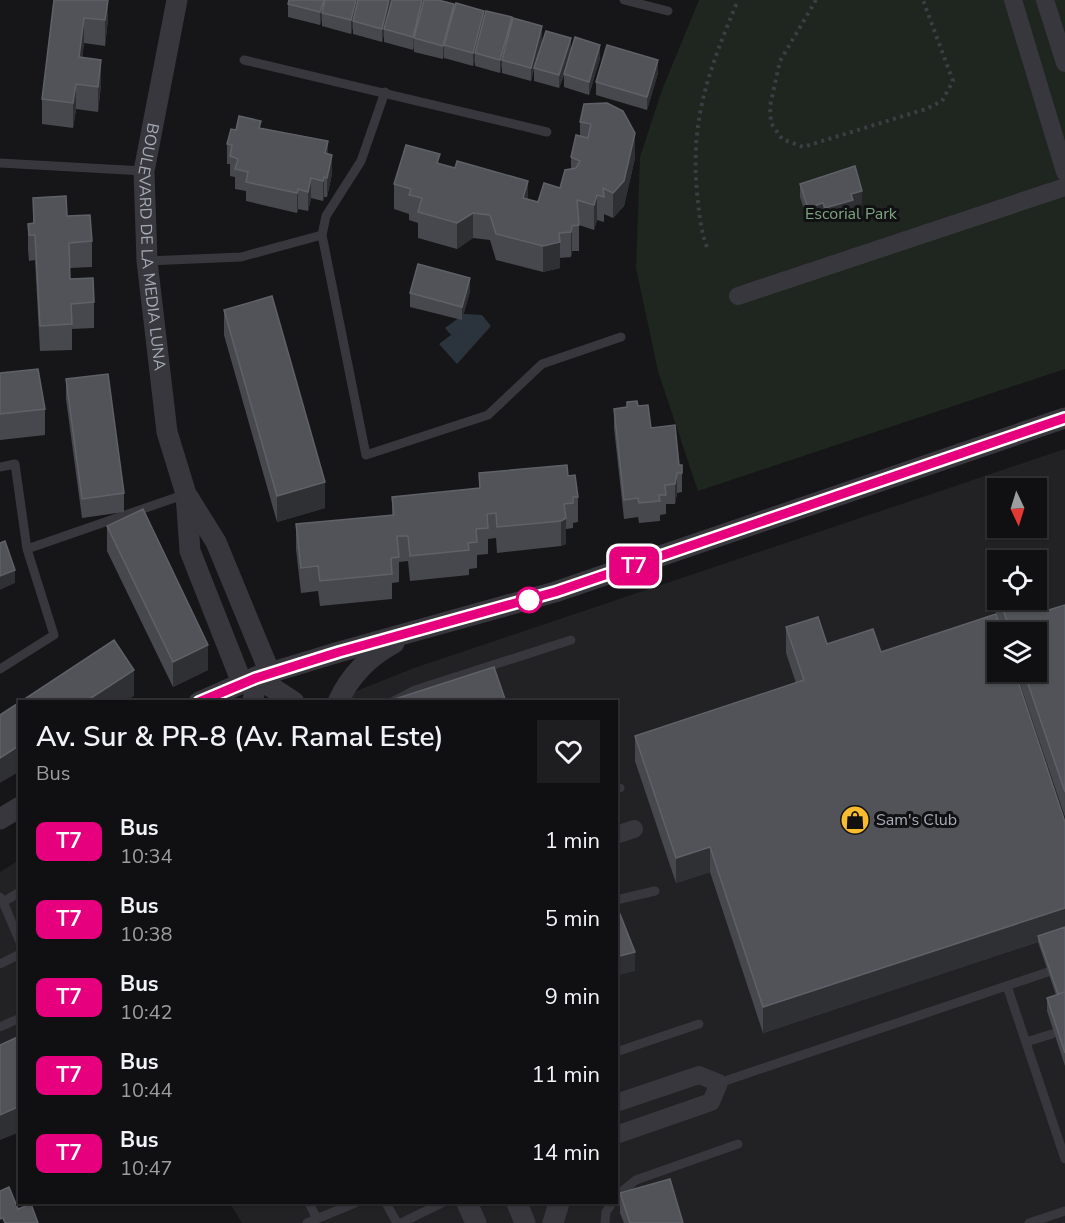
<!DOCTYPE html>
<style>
:root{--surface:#101012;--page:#1e1e20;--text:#f1f3f6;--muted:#9c9d9f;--line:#303032}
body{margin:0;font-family:"Nunito Sans",sans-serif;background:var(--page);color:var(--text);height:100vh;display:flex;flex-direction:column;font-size:22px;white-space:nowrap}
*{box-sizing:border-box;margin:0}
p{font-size:20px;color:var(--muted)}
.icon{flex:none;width:33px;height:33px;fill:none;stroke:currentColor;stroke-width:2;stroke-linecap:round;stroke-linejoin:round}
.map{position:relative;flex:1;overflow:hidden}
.panel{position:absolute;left:18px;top:700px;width:600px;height:504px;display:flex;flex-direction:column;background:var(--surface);border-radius:0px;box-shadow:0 2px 4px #0004,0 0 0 2px var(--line)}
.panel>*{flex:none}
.badge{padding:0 12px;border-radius:9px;font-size:21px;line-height:39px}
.needle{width:39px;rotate:176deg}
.controls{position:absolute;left:987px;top:478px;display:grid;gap:12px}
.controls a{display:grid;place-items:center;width:60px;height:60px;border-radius:0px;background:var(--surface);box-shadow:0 2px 4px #0004,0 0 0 2px var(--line);font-size:30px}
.map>.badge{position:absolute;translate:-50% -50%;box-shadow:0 0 0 3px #fff}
.round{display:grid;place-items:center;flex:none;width:63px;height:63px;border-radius:0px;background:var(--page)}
.overview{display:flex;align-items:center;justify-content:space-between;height:102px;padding:0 18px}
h1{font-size:28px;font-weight:600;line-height:45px}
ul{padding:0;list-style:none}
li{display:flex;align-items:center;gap:18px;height:78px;padding:0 18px}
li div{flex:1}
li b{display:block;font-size:22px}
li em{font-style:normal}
li .badge{min-width:66px;font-weight:700;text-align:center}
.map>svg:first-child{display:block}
.built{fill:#222225;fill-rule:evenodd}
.green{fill:#1e261f}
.water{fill:#2b343c}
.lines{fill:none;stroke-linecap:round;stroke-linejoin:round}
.path{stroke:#3d3e44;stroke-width:4;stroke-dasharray:3 4.5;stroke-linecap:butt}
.service{stroke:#37373d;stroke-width:9}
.minor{stroke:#37373d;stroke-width:18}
.tertiary{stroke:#37373d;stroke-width:21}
.wall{fill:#47484d}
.shaded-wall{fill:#2f3033}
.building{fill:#525359;stroke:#5f6168;stroke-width:1.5}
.line-casing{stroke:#fff;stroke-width:14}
.line{stroke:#e6007e;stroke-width:9}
.stop-dot{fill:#fff;stroke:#e6007e;stroke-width:3}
.labels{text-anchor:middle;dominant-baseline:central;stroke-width:6;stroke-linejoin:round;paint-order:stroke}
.park-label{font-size:16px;fill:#7ea481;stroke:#111113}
.street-label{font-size:16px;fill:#a7acb8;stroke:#111113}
.poi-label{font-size:16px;fill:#a7acb8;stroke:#111113;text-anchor:start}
</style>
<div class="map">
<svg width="1065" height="1223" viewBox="0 0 1065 1223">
<rect width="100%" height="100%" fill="#161618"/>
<!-- built -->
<path class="built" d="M1065,449V1223H242L230,1203H616V702H329L414,668ZM998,489H1036V528H998ZM998,561H1036V600H998ZM998,633H1036V672H998Z
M19,860V1129L0,1137V872Z"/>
<!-- green -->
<path class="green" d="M699,0H1065V369L698,491L658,371L636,268L640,157L662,90Z"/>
<!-- water -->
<path class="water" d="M464,314L482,315L491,326L457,364L439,344L451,335L445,328Z"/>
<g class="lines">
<!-- path -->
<path class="path" d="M816,0L780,61L770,106L771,123L782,139L803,147L926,109L942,101L953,81L923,0
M707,247C700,229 699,211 697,192C690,117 710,68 738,0"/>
<!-- service -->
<path class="service" d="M624,0L668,11
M244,60L547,132
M0,163L144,171
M322,235L326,216L361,161L385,92
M147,261L241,257L322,235L366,455L488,415L542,364L621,337
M0,467L15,464L27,549L54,635L0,669
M27,549L186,494
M392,702L415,690L571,640
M616,789L620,788
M0,897L3,902L20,892
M616,900L655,891
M0,903L3,902L20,942
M0,964L20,954
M1007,986L1065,1159
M0,1027L20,1018
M1026,1042L1052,1034
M616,1052L699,1024
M719,1083L1048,972
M616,1196L636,1180L738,1144
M309,1203L317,1219
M386,1203L397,1223
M307,1223L355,1203
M401,1223L442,1203
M605,1223L606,1212L612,1203
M1029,1223L1065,1211"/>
<!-- minor -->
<path class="minor" d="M1013,0L1065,172
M1045,0L1065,63
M738,296L1065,187
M616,835L634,829
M616,1103L699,1075L719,1083L711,1102L616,1135"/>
<!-- tertiary -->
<g class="tertiary">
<path id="s1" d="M177,0L144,171L147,261L167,432L186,494L190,551L242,683"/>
<path d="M188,497L216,542L270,673"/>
<path d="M256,677L294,702"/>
<path d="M199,702L256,677L339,652L555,592L1065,418"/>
<path d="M253,702L256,677"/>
<path d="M338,702C350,675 368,657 394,643"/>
<path d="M0,819L20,807"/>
<path d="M467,1203L476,1223"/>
<path d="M517,1203L525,1223"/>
<path d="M553,1223L559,1203"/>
</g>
</g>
<!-- wall -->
<path class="wall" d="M54,0H108V19L105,46L84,43L82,58L101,85L98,112L76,109L73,128L42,124V99Z
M288,4L454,10L512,24L542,39L534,67L571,51L600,58L589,95L564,87V75L559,88L534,81V68L531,81L502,73V65L500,73L475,66V61L473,66L444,58V52L443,59L414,52V46L413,50L384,42V34L382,42L353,34V26L351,34L322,26V19L320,25L288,17Z
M658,73L647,110L596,95V82Z
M584,104L635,158L624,206L613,218L604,214V222L597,220L594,230L579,225V251H572L571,257L560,258V268L543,272L496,260L490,240L473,238L457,249L418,238V223L409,220V214L394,209V184L440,164L528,199L538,202L560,188L571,169V157L580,136V122Z
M261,129L328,154L332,174L327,197H324L323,201L311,198L308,211L298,209L297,213L246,201V191L235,189V177L230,176V164H227V144L236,130Z
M800,184L862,204L853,207V213L825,222L823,216L808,221L800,197Z
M33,198L67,216L92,241V267L70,268V279L94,302V328L72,329V350L40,351L35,260L29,261L28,249V224L33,223Z
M470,291L462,320L410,307V293Z
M224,310L325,508L277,522L224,335Z
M0,373L45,409V435L0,440Z
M66,379L124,493V512L82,518L66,399Z
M638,406L651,428L679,465L682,473V492L677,493L675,504H666V514L660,515V521L639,523L638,517L624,519L614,428V409Z
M479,473L568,476L578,497V522L573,523V528L566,529V544L561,546L497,553L496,538L488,539V554L477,555V568L469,569V575L410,581L408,561L399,562V582L392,583V599L320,606L318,591L301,593L296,549V524L392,515V497L479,489Z
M107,526L208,670L173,687L107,551Z
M998,567V600H1036L1042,612L1065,605V817L1016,672H1036V633H1003L990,595V570Z
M786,627L827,644L881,652L1065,822V1066L1047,1011V998L1056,995L1038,942L763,1033L710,872L676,883L635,761V736L796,683L786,653Z
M620,1193L683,1223H624L620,1213Z"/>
<!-- shaded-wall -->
<path class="shaded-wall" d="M108,0V19L105,46V20Z
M324,0H327L322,13V19L320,25V12Z
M356,0H360L353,21V26L351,34V20Z
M389,0H393L384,29V34L382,42V29Z
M422,0H424L414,38L413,50V37Z
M454,4V17L444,45V52L443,59V46Z
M484,11V24L475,53V61L473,66V53Z
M512,17V31L502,60V65L500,73V60Z
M84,18V43L79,83V57Z
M542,26V39L531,81V68Z
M571,38V51L559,88V75Z
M600,45V58L589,95V82Z
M101,60V85L98,112V87Z
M658,60V73L647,110V97Z
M76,84V109L73,128V103Z
M635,133V158L624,206L613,218V193Z
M328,141V160L325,153Z
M332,155V174L327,197V178Z
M324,177V197L323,201V181Z
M311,178V198L308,211V192Z
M528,181V206L523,198Z
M298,189V209L297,213V193Z
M862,191V204L853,207V213L825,222V208L851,194Z
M597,195V220L594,230V205Z
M823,203V216L808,221V208Z
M473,213V238L457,249V223Z
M572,226V251L571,257V232Z
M560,242V268L543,272V246Z
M470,278V291L462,320V307Z
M677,473V493L675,504V484Z
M325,482V508L277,522V496Z
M566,518V544L561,546V521Z
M15,570V583L0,590V576Z
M208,645V670L173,687V662Z
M134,670V696L124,702H85Z
M20,745V771L0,783V758Z
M710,847V872L676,883V858Z
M1065,908V933L1038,936V942L763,1033V1007Z
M635,952V971L616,976V957Z
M20,1106V1132L0,1140V1115Z"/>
<!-- building -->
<path class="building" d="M54,0H108L105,20L84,18L79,57L101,60L98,87L76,84L73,103L42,99Z
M289,0H324L320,12L288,4Z
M325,0H356L351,20L322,13Z
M358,0H389L382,29L353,21Z
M392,0H422L413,37L384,29Z
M424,0H438L454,4L443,46L414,38Z
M456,3L484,11L473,53L444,45Z
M486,11L512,17L500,60L475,53Z
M513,18L542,26L531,68L502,60Z
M546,31L571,38L559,75L534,68Z
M575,37L600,45L589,82L564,74Z
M607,45L658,60L647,97L596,82Z
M607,103L623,111L635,133L624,181L613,193L603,188L604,197L597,195L594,205L577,200L579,225L572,226L571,232L559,233L560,242L543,246L496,234L490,215L473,213L457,223L418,212L422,198L409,195L411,189L394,184L406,145L440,154L437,163L455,168L457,161L528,181L523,198L538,202L544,183L560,188L565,170L576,168L580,161L571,157L576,135L588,138L591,124L580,122L584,104Z
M239,116L261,121L259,128L328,141L325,153L332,155L327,178L324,177L323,181L311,178L308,192L298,189L297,193L246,182L248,172L235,169L238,159L230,156L232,145L227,144L231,129L236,130Z
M855,166L862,191L851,194L853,200L825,208L823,203L808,208L800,184Z
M66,196L67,216L90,215L92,241L69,243L70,279L93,278L94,302L71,304L72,324L40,326L35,235H29L28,224L34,223L33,198Z
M418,264L470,278L462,307L410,293Z
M272,296L325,482L277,496L224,310Z
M38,369L45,409L0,414V373Z
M108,374L124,493L82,499L66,379Z
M637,401L638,406L648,405L651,428L675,425L679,465H682V473H677L675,484L665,485L666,495H659L660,501L639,503L638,498L624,500L614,409L627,407V402Z
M567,465L568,476L575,475L578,497H573V503L564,504L566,518L561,521L497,527L496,513L487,514L488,528L476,529L477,542L468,543L469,550L410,556L408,536H397L399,557L391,558L392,574L320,581L318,566L301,568L296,524L394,515L392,497L480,488L479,473Z
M143,509L208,645L173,662L107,526Z
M5,541L15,570L0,576V543Z
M998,567V593L990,570Z
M1036,596L1042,612L1065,605V792L1024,672H1036V633H1011L1000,600H1036Z
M996,614L1002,633H998V672H1015L1065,822V908L763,1007L710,847L676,858L635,736L804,680L786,627L818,617L827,644L873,629L881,652Z
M114,640L134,670L85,702H20Z
M494,667L506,702H396L395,699Z
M20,702V745L0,758V715Z
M616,904L635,952L616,957Z
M1065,927V992L1058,994L1038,936Z
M1065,992V1053L1047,998Z
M20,1036V1106L0,1115V1045Z
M670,1179L683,1223H630L620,1193Z
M9,1187L18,1209L31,1204L38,1223H5L3,1218L0,1219V1191Z"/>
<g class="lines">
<!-- line casing -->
<g class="line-casing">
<path id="line" d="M199,702L256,678L339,652L555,592L1065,418"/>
</g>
<!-- line -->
<use href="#line" class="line"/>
</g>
<!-- icons -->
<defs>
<g id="shop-disc" transform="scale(1.5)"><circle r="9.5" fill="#f8bc2e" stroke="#111113"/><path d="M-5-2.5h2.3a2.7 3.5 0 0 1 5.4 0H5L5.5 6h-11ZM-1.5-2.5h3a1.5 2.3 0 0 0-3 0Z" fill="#111"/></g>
</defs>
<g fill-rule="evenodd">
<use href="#shop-disc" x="855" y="820"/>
</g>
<!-- markers -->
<circle class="stop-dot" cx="529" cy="600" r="12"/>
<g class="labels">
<!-- park labels -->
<g class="park-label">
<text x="851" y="214">Escorial Park</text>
</g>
<!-- street labels -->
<g class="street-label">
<text stroke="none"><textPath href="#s1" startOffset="250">BOULEVARD DE LA MEDIA LUNA</textPath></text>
</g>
<!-- poi labels -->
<g class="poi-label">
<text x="876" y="820">Sam's Club</text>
</g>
</g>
</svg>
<div class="controls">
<a><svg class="needle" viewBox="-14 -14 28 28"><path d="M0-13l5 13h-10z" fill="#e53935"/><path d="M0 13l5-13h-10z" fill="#9c9d9f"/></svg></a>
<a><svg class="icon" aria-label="locate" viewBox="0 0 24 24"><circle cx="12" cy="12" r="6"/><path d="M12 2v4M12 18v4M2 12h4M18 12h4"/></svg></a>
<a><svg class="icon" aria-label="layers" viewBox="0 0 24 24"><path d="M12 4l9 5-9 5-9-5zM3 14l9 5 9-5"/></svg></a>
</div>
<b class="badge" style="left:634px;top:566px;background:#e6007e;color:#fff">T7</b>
<section class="panel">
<div class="overview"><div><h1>Av. Sur &amp; PR-8 (Av. Ramal Este)</h1><p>Bus</p></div><a class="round"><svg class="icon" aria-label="heart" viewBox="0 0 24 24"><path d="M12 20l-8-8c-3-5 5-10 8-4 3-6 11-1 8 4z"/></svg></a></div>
<ul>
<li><span class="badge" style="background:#e6007e;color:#fff">T7</span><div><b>Bus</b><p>10:34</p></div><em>1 min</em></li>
<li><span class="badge" style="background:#e6007e;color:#fff">T7</span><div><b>Bus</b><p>10:38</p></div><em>5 min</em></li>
<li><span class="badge" style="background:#e6007e;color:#fff">T7</span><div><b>Bus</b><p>10:42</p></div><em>9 min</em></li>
<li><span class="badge" style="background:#e6007e;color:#fff">T7</span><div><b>Bus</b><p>10:44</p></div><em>11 min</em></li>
<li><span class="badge" style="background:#e6007e;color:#fff">T7</span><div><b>Bus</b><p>10:47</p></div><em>14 min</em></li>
</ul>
</section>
</div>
